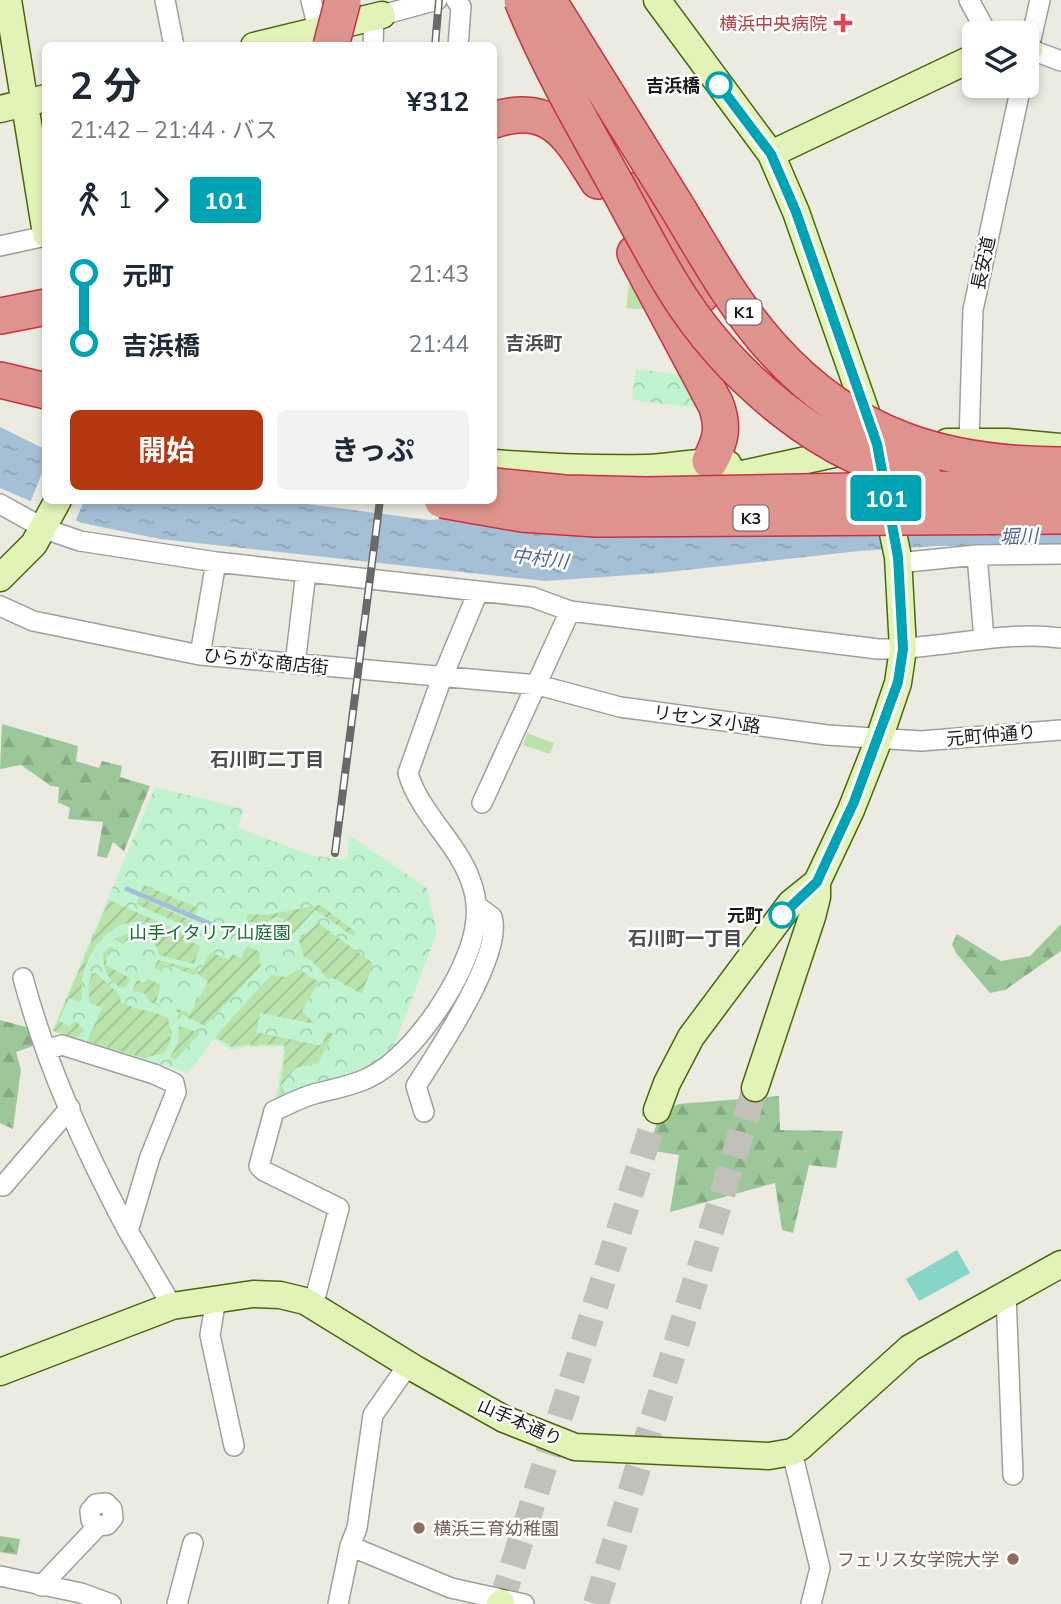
<!DOCTYPE html>
<html lang="ja">
<meta charset="utf-8">
<style>
:root{--surface:#fff;--page:#f2f2f3;--text:#1f2937;--muted:#747a83;--accent:#b63810}
body{margin:0;font-family:Mulish,"Noto Sans JP",sans-serif;background:var(--page);color:var(--text);height:100vh;display:flex;flex-direction:column;font-size:26px;white-space:nowrap}
*{box-sizing:border-box;margin:0}
p{font-size:23px;color:var(--muted)}
.icon{flex:none;width:38px;height:38px;fill:none;stroke:currentColor;stroke-width:2;stroke-linecap:round;stroke-linejoin:round}
.map{position:relative;flex:1;overflow:hidden}
.panel{position:absolute;left:42px;top:42px;width:455px;height:462px;display:flex;flex-direction:column;background:var(--surface);border-radius:10px;box-shadow:0 4px 10px #0003}
.panel>*{flex:none}
.badge{padding:0 14px;border-radius:5px;font-size:24px;line-height:46px}
.fabs{position:absolute;left:962px;top:21px;display:grid;gap:14px}
.fabs a{display:grid;place-items:center;width:77px;height:77px;border-radius:10px;background:var(--surface);box-shadow:0 4px 10px #0003;font-size:35px}
.map>.badge{position:absolute;translate:-50% -50%;box-shadow:0 0 0 4px #fff}
.legs{display:flex;align-items:center;gap:10px;height:77px;padding:0 28px;font-size:23px}
.legs p{margin-inline-start:auto}
.summary{display:flex;align-items:center;justify-content:space-between;height:119px;padding:0 28px}
h1{font-size:38px;font-weight:700;line-height:52px}
.cta{display:flex;gap:14px;margin-top:auto;padding:14px 28px}
.cta a{flex:1;height:80px;border-radius:10px;background:var(--accent);color:#fff;font-size:28px;font-weight:700;line-height:80px;text-align:center}
.cta a+a{background:var(--page);color:var(--text)}
ul{padding:0 28px;list-style:none}
li{display:flex;align-items:center;gap:24px;height:70px;font-size:26px}
li i{display:grid;place-items:center;width:10px;height:100%;margin:0 9px;background:currentColor}
li i::after{content:'';width:18px;height:18px;margin:-9px;border:5px solid;border-radius:50%;background:var(--surface)}
li p{margin-inline-start:auto}
li:first-child i{background:linear-gradient(#0000 50%,currentColor 0)}
li:last-child i{background:linear-gradient(currentColor 50%,#0000 0)}
.map>svg:first-child{display:block}
.grass{fill:#b9e3ab}
.forest{fill:url(#forest-firs)}
.park{fill:url(#park-crowns)}
.garden{fill:url(#garden-furrows)}
.pitch{fill:#85d5c9}
.water{fill:url(#water-ripples)}
.pier{fill:#ecebe1}
.lines{fill:none;stroke-linecap:round;stroke-linejoin:round}
.stream{stroke:#a5bfd6;stroke-width:5}
.secondary-tunnel{stroke:#c2c1b9;stroke-width:26;stroke-dasharray:26 13;stroke-linecap:butt}
.street-casing{stroke:#9f9f9f;stroke-width:22}
.secondary-casing{stroke:#48670d;stroke-width:29}
.highway-casing{stroke:#c63241;stroke-width:38}
.street{stroke:#fff;stroke-width:19}
.secondary{stroke:#e2f3b8;stroke-width:26}
.highway{stroke:#de938e;stroke-width:35}
.rail-casing{stroke:#696969;stroke-width:8}
.rail{stroke:#fff;stroke-width:5;stroke-dasharray:16;stroke-linecap:butt}
.highway-bridge-casing{stroke:#c63241;stroke-width:38;stroke-linecap:butt}
.highway-bridge{stroke:#de938e;stroke-width:35}
.line-1-casing{stroke:#fff;stroke-width:16}
.line-1{stroke:#00a3b4;stroke-width:10}
.health-dot{fill:#e0444e;stroke:#fff;stroke-width:2.5}
.stop-1-dot{fill:#fff;stroke:#00a3b4;stroke-width:3.5}
.education-dot{fill:#8d6e63;stroke:#fff;stroke-width:2.5}
.labels{text-anchor:middle;dominant-baseline:central;stroke-width:5;stroke-linejoin:round;paint-order:stroke}
.shield{fill:#fff;stroke:#5f5f5f;stroke-width:2}
.shield-label{font-size:16px;font-weight:bold;fill:#1b1b1b}
.health-label{font-size:18px;fill:#be3a42;stroke:#fff;text-anchor:end}
.stop-label{font-size:18px;font-weight:bold;fill:#1b1b1b;stroke:#fff;text-anchor:end}
.street-label{font-size:18px;fill:#1b1b1b;stroke:#fff}
.park-label{font-size:18px;fill:#146e31;stroke:#fff}
.education-label{font-size:18px;fill:#785e54;stroke:#fff;text-anchor:start}
.neighbourhood-label{font-size:19px;font-weight:bold;fill:#4e4e4e;stroke:#fff}
.water-label{font-size:19px;font-style:italic;fill:#5166a2;stroke:#fff}
</style>
<div class="map">
<svg width="1061" height="1604" viewBox="0 0 1061 1604">
<defs>
<pattern id="forest-firs" width="22" height="20" patternUnits="userSpaceOnUse" patternTransform="scale(1.75)"><rect width="22" height="20" fill="#9cc899"/><path d="M5 1l3.5 6h-7zM16 11l3.5 6h-7z" fill="#86ab83"/></pattern>
<pattern id="park-crowns" width="20" height="18" patternUnits="userSpaceOnUse" patternTransform="scale(1.75)"><rect width="20" height="18" fill="#c0f4d1"/><path d="M2 6a3 3 0 1 1 6 0M12 15a3 3 0 1 1 6 0" fill="none" stroke="#a4d1b3"/></pattern>
<pattern id="garden-furrows" width="10" height="10" patternUnits="userSpaceOnUse" patternTransform="scale(1.75)"><rect width="10" height="10" fill="#b9e3ab"/><path d="M-1 1l2-2M0 10L10 0M9 11l2-2" fill="none" stroke="#9ec293"/></pattern>
<pattern id="water-ripples" width="26" height="14" patternUnits="userSpaceOnUse" patternTransform="scale(1.75)"><rect width="26" height="14" fill="#a5bfd6"/><path d="M2 4q2-2 4 0t4 0M15 11q2-2 4 0t4 0" fill="none" stroke="#8da4b7"/></pattern>
</defs>
<rect width="100%" height="100%" fill="#ecebe1"/>
<!-- grass -->
<path class="grass" d="M631,270L654,310L626,308Z
M527,733L554,743L550,754L523,745Z"/>
<!-- forest -->
<path class="forest" d="M2,724L78,746L76,761L99,768L102,761L122,766L120,777L150,786L124,851L113,842L107,858L97,856L103,822L68,819L70,808L58,802L59,787L51,786L21,765L0,769Z
M1061,924V951L1005,990L990,993L956,953L952,944L957,934L1001,961L1030,956Z
M0,1020L30,1028L33,1046L16,1052L21,1070L13,1129L0,1123Z
M779,1096L780,1130L843,1131L836,1168L809,1165L793,1233L782,1230L775,1183L670,1212L679,1155L648,1150L660,1114L678,1104Z
M0,1536L20,1539L17,1555L0,1552Z"/>
<!-- park -->
<path class="park" d="M636,369L687,376L699,408L632,400Z
M155,787L244,809L238,828L311,855L347,860L349,835L427,888L437,933L392,1051L367,1069L276,1098L284,1047L249,1046L231,1050L214,1039L188,1073L52,1031Z"/>
<!-- garden -->
<path class="garden" d="M144,885L198,908L195,915L141,892Z
M139,897L192,921L189,928L136,904Z
M109,900L158,922L156,925C111,908 76,960 82,1000L79,1002L69,998L59,1021L69,1026L76,1021L84,1030L76,1038L53,1031Z
M320,905L356,932L353,936L315,910L292,935L288,921C273,910 263,925 255,937L252,935L256,924L246,919L248,914L267,915Z
M277,920L286,923V932H274L263,939L260,938L266,928Z
M318,923L373,963L362,994L331,977L329,980L313,962L304,957L299,940Z
M167,926L185,934L184,939L201,946L194,964L159,955C156,935 136,930 123,944L113,939L140,929L163,934Z
M110,946L114,948L107,955L106,965L128,977L130,980L125,988C109,984 103,969 103,954Z
M247,946L258,951L261,966L205,1026L175,1011L176,1008L190,1014L208,982L197,973L194,975L165,964L162,971L154,968L158,960L200,971L210,952L229,960L232,954L241,958Z
M298,969L319,982L302,1011L315,1024L260,1013L256,1032L322,1046L327,1031L333,1034L318,1063L296,1068L281,1085L286,1093L279,1096L286,1045L249,1044L232,1047L215,1037L271,975L287,977Z
M96,973L119,994L121,1002C137,1010 151,1010 168,1018L171,1040L164,1053L144,1058L87,1041L102,1008L90,1003C88,992 87,983 92,974Z
M148,979L161,985L156,1002L163,1008L150,1002L144,993L132,991L137,980L146,984Z
M179,1026L200,1033L175,1060L170,1057L178,1042Z"/>
<!-- pitch -->
<path class="pitch" d="M957,1250L970,1273L919,1301L906,1279Z"/>
<!-- water -->
<path class="water" d="M0,427L45,449L46,500H277L429,520L1061,473V546H937L859,551L659,573L545,581L160,539L82,523L0,488Z"/>
<!-- pier -->
<path class="pier" d="M45,454L46,500L84,501L75,522L30,503L42,473Z"/>
<g class="lines">
<!-- stream -->
<path class="stream" d="M127,889L213,925"/>
<!-- secondary-tunnel -->
<path class="secondary-tunnel" d="M501,1603L657,1110
M596,1604L755,1088"/>
<!-- street casing -->
<g class="street-casing">
<path id="street" d="M165,0L174,46
M311,0L318,29
M456,0L461,7L458,46
M969,0L987,33
M382,15L437,0
M373,46L374,16
M1029,49L1061,61
M1027,57L1040,0
M0,246L46,236
M969,442L973,310L1021,86
M0,504L45,529L80,541L216,562L532,597L570,611L878,649C939,650 999,630 1061,638
M977,555L984,639
M897,563L977,555L1061,554
M0,606L33,621L200,655L538,685L620,707L827,735L921,741L1061,730
M200,655L216,562
M295,664L306,572
M482,803L570,611
M23,978C47,1067 85,1150 128,1231
M48,1049L62,1045L154,1074L174,1083L176,1092L150,1157L128,1231L172,1306
M424,1112L416,1086C437,1053 504,954 492,917L477,906
M3,1186L70,1108
M1006,1294L1013,1475
M216,1299L210,1335L234,1446
M313,1306L339,1208L264,1171L259,1166L274,1111C287,1105 300,1098 314,1094C332,1089 353,1086 370,1077C414,1056 468,974 475,927C478,911 476,894 470,879C456,841 419,812 408,773L440,683L478,592
M792,1452L820,1568L811,1604
M350,1546L451,1588L524,1604
M0,1576L81,1593L111,1604
M41,1586L98,1526L107,1525L113,1518L112,1509L106,1503L96,1504L90,1511L91,1520L98,1526
M177,1604L193,1543
M338,1604L350,1546L357,1528L373,1415L408,1365"/>
</g>
<!-- secondary casing -->
<g class="secondary-casing">
<path id="secondary" d="M8,0L46,234
M657,0L771,154L796,212L873,432
M254,46L382,15
M1027,49H1029
M0,109L46,98
M771,154L975,57
M947,442H1007L1061,447
M494,463C545,467 595,469 647,468C674,467 701,460 728,464
M696,484L857,449
M0,578L34,544L58,500
M755,1088L812,917L817,897V882
M657,1110L667,1083L691,1037L791,903L817,882L851,810L879,739L898,683L903,649L898,557L886,500
M0,1372L172,1306L253,1294L280,1295L305,1301L417,1370L504,1419L575,1447L769,1456L792,1452L800,1447L910,1348L1061,1264
M500,1604L501,1603"/>
</g>
<!-- highway casing -->
<g class="highway-casing">
<path id="highway" d="M494,120C553,101 570,137 598,181
M638,190L701,295
M635,253L716,405C724,427 721,440 710,461
M0,316L46,307
M0,380L46,391"/>
</g>
<!-- street -->
<use href="#street" class="street"/>
<!-- secondary -->
<use href="#secondary" class="secondary"/>
<!-- highway -->
<use href="#highway" class="highway"/>
<!-- rail casing -->
<g class="rail-casing">
<path id="rail" d="M435,46L439,0
M335,853L380,500"/>
</g>
<!-- rail -->
<use href="#rail" class="rail"/>
<!-- highway-bridge casing -->
<g class="highway-bridge-casing">
<path id="highway-bridge" d="M522,0C546,60 579,118 611,175C632,213 652,253 675,290C727,373 824,461 923,476
M548,0C591,69 634,138 677,207C706,255 734,306 772,348C852,437 944,465 1061,465
M331,46L343,0
M494,486L564,493L646,495L1060,487
M442,500L522,514L596,519L1061,516"/>
</g>
<!-- highway-bridge -->
<use href="#highway-bridge" class="highway-bridge"/>
</g>
<g class="lines">
<!-- line-1 casing -->
<g class="line-1-casing">
<path id="line-1" d="M719,85L771,154L796,212L877,444L898,557L903,649L898,682L854,802L821,873L817,882L782,915"/>
</g>
<!-- line-1 -->
<use href="#line-1" class="line-1"/>
</g>
<!-- markers -->
<path class="health-dot" d="M839.5 12.5h7v7h7v7h-7v7h-7v-7h-7v-7h7z"/>
<g class="stop-1-dot">
<circle cx="719" cy="85" r="12"/>
<circle cx="782" cy="915" r="12"/>
</g>
<g class="education-dot">
<circle cx="419" cy="1528" r="7"/>
<circle cx="1013" cy="1559" r="7"/>
</g>
<g class="labels">
<!-- shield labels -->
<g class="shield">
<rect x="726.5" y="299.5" width="35" height="25" rx="5"/>
<rect x="733.5" y="505.5" width="35" height="25" rx="5"/>
</g>
<g class="shield-label">
<text x="744" y="312">K1</text>
<text x="751" y="518">K3</text>
</g>
<!-- health labels -->
<g class="health-label">
<text x="827" y="23">横浜中央病院</text>
</g>
<!-- stop labels -->
<g class="stop-label">
<text x="700" y="85">吉浜橋</text>
<text x="763" y="915">元町</text>
</g>
<!-- street labels -->
<g class="street-label">
<text transform="translate(983 263) rotate(-78)">長安道</text>
<text transform="translate(266 661) rotate(6)">ひらがな商店街</text>
<text transform="translate(707 719) rotate(8)">リセンヌ小路</text>
<text transform="translate(991 735) rotate(-5)">元町仲通り</text>
<text transform="translate(520 1422) rotate(24)">山手本通り</text>
</g>
<!-- park labels -->
<g class="park-label">
<text x="210" y="932">山手イタリア山庭園</text>
</g>
<!-- education labels -->
<g class="education-label">
<text x="433" y="1528">横浜三育幼稚園</text>
<text x="999" y="1559" text-anchor="end">フェリス女学院大学</text>
</g>
<!-- neighbourhood labels -->
<g class="neighbourhood-label">
<text x="534" y="343">吉浜町</text>
<text x="267" y="759">石川町二丁目</text>
<text x="685" y="938">石川町一丁目</text>
</g>
<!-- water labels -->
<g class="water-label">
<text transform="translate(1019 536) rotate(-2)">堀川</text>
<text transform="translate(540 558) rotate(7)">中村川</text>
</g>
</g>
</svg>
<div class="fabs">
<a><svg class="icon" aria-label="layers" viewBox="0 0 24 24"><path d="M12 4l9 5-9 5-9-5zM3 14l9 5 9-5"/></svg></a>
</div>
<b class="badge" style="left:886px;top:498px;background:#00a3b4;color:#fff">101</b>
<section class="panel">
<div class="summary"><div><h1>2 分</h1><p>21:42 – 21:44 · バス</p></div><b>¥312</b></div>
<div class="legs"><svg class="icon" aria-label="walk" viewBox="0 0 24 24"><circle cx="13" cy="4" r="2"/><path d="M13 8l-2 6 4 7M11 14l-3 7M7 12l3-4h3l4 4"/></svg>1<svg class="icon" aria-label="forward" viewBox="0 0 24 24"><path d="M9 5l7 7-7 7"/></svg><b class="badge" style="background:#00a3b4;color:#fff">101</b></div>
<ul>
<li><i style="color:#00a3b4"></i><b>元町</b><p>21:43</p></li>
<li><i style="color:#00a3b4"></i><b>吉浜橋</b><p>21:44</p></li>
</ul>
<div class="cta"><a>開始</a><a>きっぷ</a></div>
</section>
</div>
